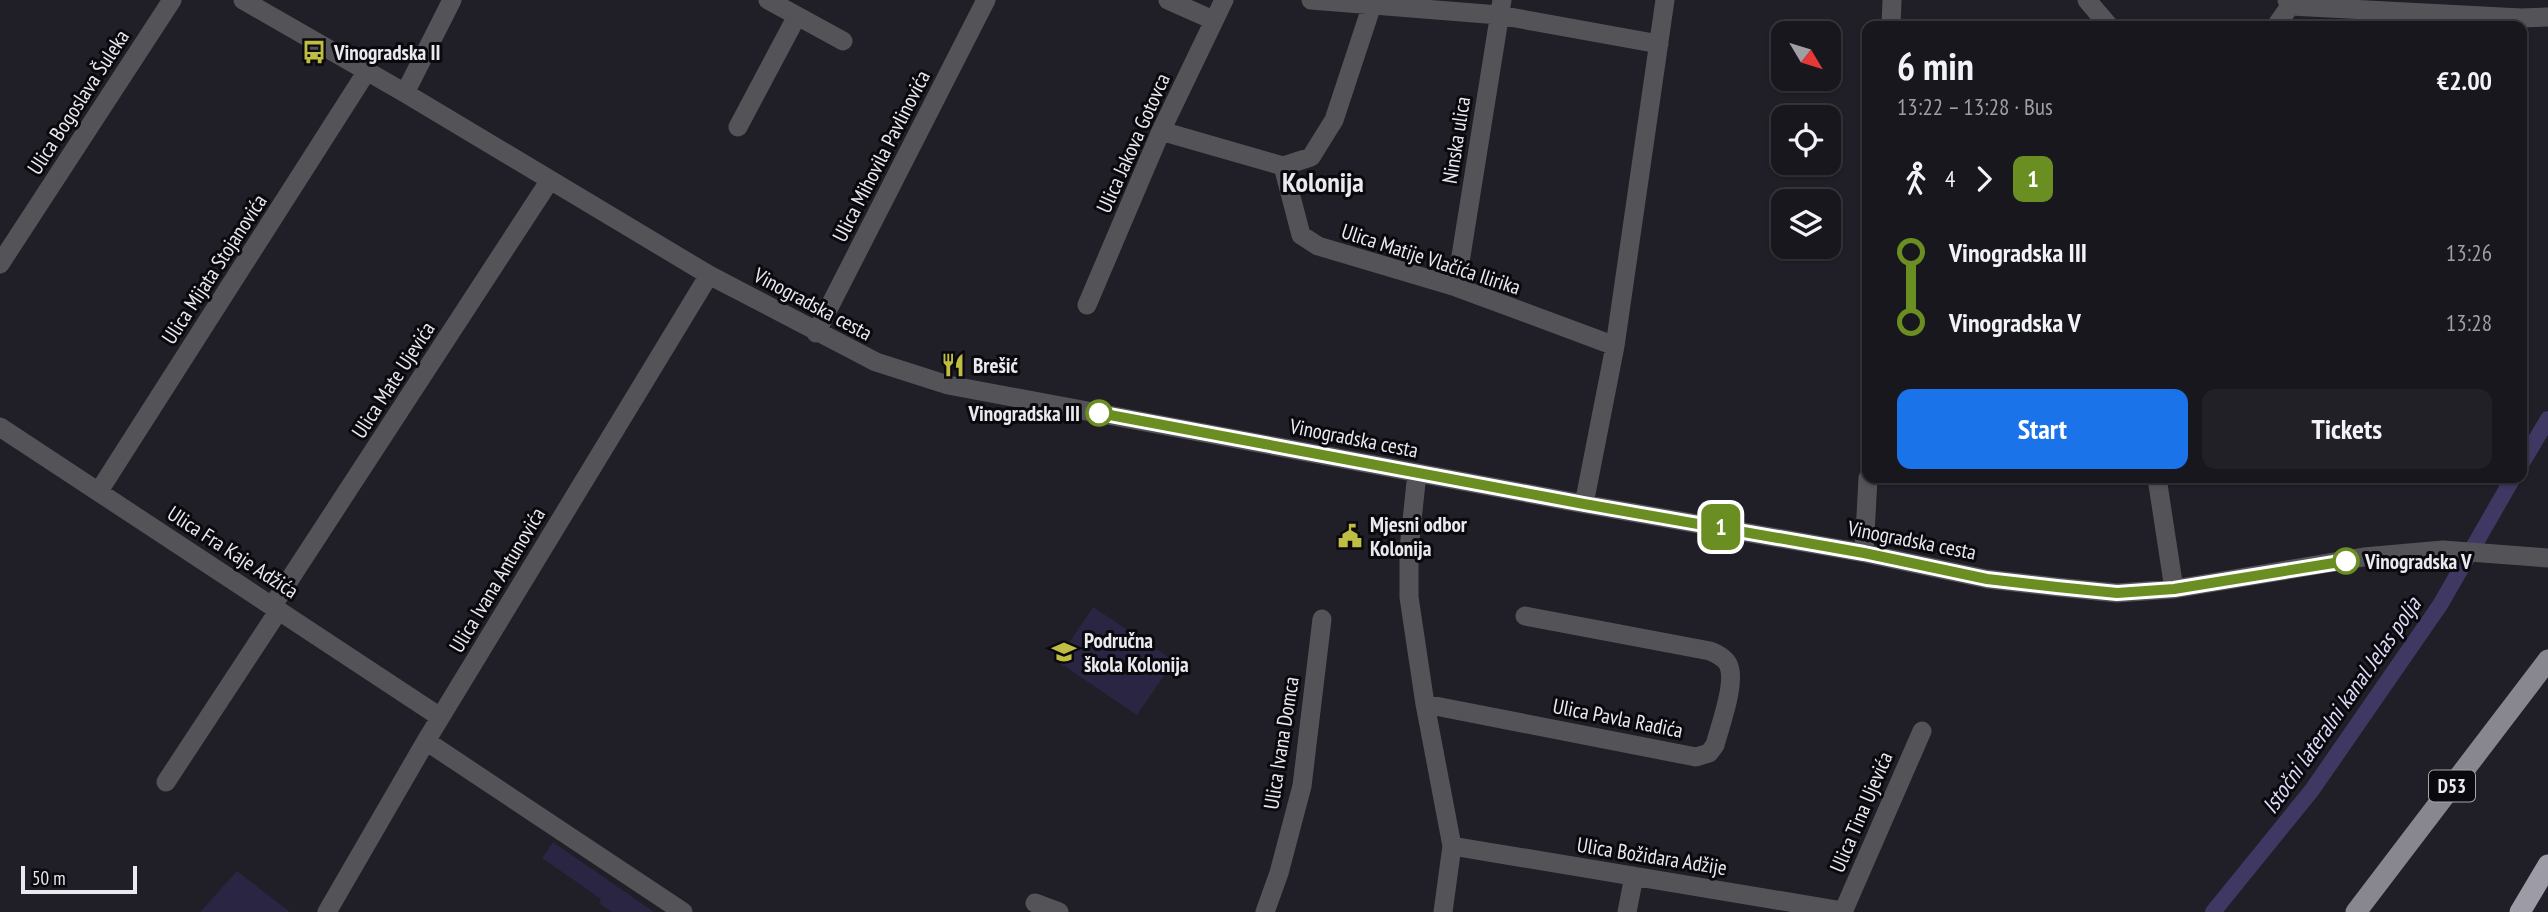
<!DOCTYPE html>
<meta charset="utf-8">
<style>
:root{--surface:#18171d;--page:#212026;--text:#f1f3f6;--muted:#9f9fa4;--line:#36363b;--accent:#1a73e8}
body{margin:0;font-family:"PT Sans Narrow",sans-serif;background:var(--page);color:var(--text);height:100vh;display:flex;flex-direction:column;font-size:26px;white-space:nowrap}
*{box-sizing:border-box;margin:0}
p{font-size:23px;color:var(--muted)}
.icon{flex:none;width:38px;height:38px;fill:none;stroke:currentColor;stroke-width:2;stroke-linecap:round;stroke-linejoin:round}
.map{position:relative;flex:1;overflow:hidden}
.panel{position:absolute;left:1862px;top:21px;width:665px;height:462px;display:flex;flex-direction:column;background:var(--surface);border-radius:14px;box-shadow:0 2px 5px #0004,0 0 0 2px var(--line)}
.panel>*{flex:none}
.badge{padding:0 14px;border-radius:10px;font-size:24px;line-height:46px}
.needle{width:46px;rotate:128deg}
.buttons{position:absolute;left:1771px;top:21px;display:grid;gap:14px}
.buttons a{display:grid;place-items:center;width:70px;height:70px;border-radius:14px;background:var(--surface);box-shadow:0 2px 5px #0004,0 0 0 2px var(--line);font-size:35px}
.scale{position:absolute;left:21px;bottom:18px;width:116px;box-sizing:border-box;padding-left:7px;border:4px solid #e9e9ef;border-top:0;font-size:19px;line-height:24px;white-space:nowrap;color:#e9e9ef;-webkit-text-stroke:5px #0a090d;paint-order:stroke}
.map>.badge{position:absolute;translate:-50% -50%;box-shadow:0 0 0 4px #fff}
.legs{display:flex;align-items:center;gap:10px;height:77px;padding:0 35px;font-size:23px}
.legs p{margin-inline-start:auto}
.summary{display:flex;align-items:center;justify-content:space-between;height:119px;padding:0 35px}
h1{font-size:38px;font-weight:600;line-height:52px}
.button{display:flex;gap:14px;margin-top:auto;padding:14px 35px}
.button a{flex:1;height:80px;border-radius:14px;background:var(--accent);color:#fff;font-size:28px;font-weight:600;line-height:80px;text-align:center}
.button a+a{background:var(--page);color:var(--text)}
ul{padding:0 35px;list-style:none}
li{display:flex;align-items:center;gap:24px;height:70px;font-size:26px}
li i{display:grid;place-items:center;width:10px;height:100%;margin:0 9px;background:currentColor}
li i::after{content:'';width:18px;height:18px;margin:-9px;border:5px solid;border-radius:50%;background:var(--surface)}
li p{margin-inline-start:auto}
li:first-child i{background:linear-gradient(#0000 50%,currentColor 0)}
li:last-child i{background:linear-gradient(currentColor 50%,#0000 0)}
.map>svg:first-child{display:block}
.green{fill:#292543}
.lines{fill:none;stroke-linecap:round;stroke-linejoin:round}
.canal{stroke:#3f3862;stroke-width:16}
.minor{stroke:#545458;stroke-width:19}
.primary{stroke:#888790;stroke-width:21}
.motorway{stroke:#9c9ba6;stroke-width:21}
.line-1-casing{stroke:#fff;stroke-width:16}
.line-1{stroke:#6b8e23;stroke-width:10}
.stop-1-dot{fill:#fff;stroke:#6b8e23;stroke-width:3.5}
.labels{text-anchor:middle;dominant-baseline:central;stroke-width:6;stroke-linejoin:round;paint-order:stroke}
.shield{fill:#0a090d;stroke:#a6a6ab;stroke-width:2}
.shield-label{font-size:19px;font-weight:bold;fill:#e9e9ef}
.poi-label{font-size:21px;font-weight:bold;fill:#e9e9ef;stroke:#0a090d;text-anchor:start}
.street-label{font-size:21px;fill:#e9e9ef;stroke:#0a090d}
.stop-label{font-size:21px;font-weight:bold;fill:#e9e9ef;stroke:#0a090d;text-anchor:end}
.water-label{font-size:23px;font-style:italic;fill:#dedbf9;stroke:#0a090d}
.district-label{font-size:28px;font-weight:bold;fill:#e9e9ef;stroke:#0a090d}
</style>
<div class="map">
<svg width="2548" height="912" viewBox="0 0 2548 912">
<rect width="100%" height="100%" fill="#201f27"/>
<!-- green -->
<path class="green" d="M1093,607L1174,661L1137,715L1057,661Z
M553,842L654,912H612L599,903L601,899L542,858Z
M237,871L290,912H200Z"/>
<g class="lines">
<!-- canal -->
<path class="canal" d="M2522,463L2548,419
M2213,912L2312,790L2440,605L2513,478"/>
<!-- minor -->
<path class="minor" d="M243,0L405,93L709,275L876,362L948,385L1584,504L1864,553L1987,579L2057,587L2117,593L2174,589L2364,557L2443,550L2548,558
M768,0L843,41
M1168,0L1213,20
M1311,0L1499,15L1659,44
M2087,0L2109,26
M2287,0L2291,6L2521,18L2548,17
M1891,26L1892,0
M2276,26L2294,0
M405,93L452,0
M738,127L797,16
M1161,131L1283,166L1311,157L1334,120L1372,5
M1283,166L1301,235L1318,246L1456,287L1615,346
M0,264L172,0
M1456,287L1502,0
M1087,305L1161,131L1224,0
M816,333L986,0
M0,427L440,717
M1417,473L1409,549V597L1425,704L1452,846L1443,912
M2157,478L2174,589
M99,491L367,71
M1584,504L1615,346L1665,0
M1864,553L1868,478
M273,605L550,180
M1425,704L1696,757L1709,753L1715,745C1720,726 1737,681 1728,664C1724,657 1717,654 1710,651L1525,616
M426,741L683,912
M166,782L279,610
M1452,846L1843,911
M1035,903L1059,912
M327,912L426,741L709,275
M1265,912L1279,873L1302,786L1322,619
M1627,912L1634,876
M1843,912L1922,731"/>
<!-- primary -->
<path class="primary" d="M2356,912L2548,660"/>
<!-- motorway -->
<path class="motorway" d="M2520,912L2548,865"/>
</g>
<g class="lines">
<!-- line-1 casing -->
<g class="line-1-casing">
<path id="line-1" d="M1099,413L1584,504L1864,553L1987,579L2057,587L2117,593L2174,589L2346,561"/>
</g>
<!-- line-1 -->
<use href="#line-1" class="line-1"/>
</g>
<!-- icons -->
<defs>
<g id="bus-bare" transform="scale(1.89)"><path d="M-5-6H5V4H4V6H2V4H-2V6H-4V4H-5ZM-3.5-4V0h7V-4ZM-3.5 1.2v1.5H-2V1.2ZM2 1.2v1.5H3.5V1.2Z" fill="#bfbe42" stroke="#0a090d" stroke-width="2.5" paint-order="stroke"/></g>
<g id="restaurant-bare" transform="scale(1.89)"><path d="M-5-6h1v4h1v-4h1v4h1v-4h1v5L-1.5 .5V6h-2V.5L-5-1ZM5-6V6H3V1.5H1.5Q1.5-4 5-6Z" fill="#bfbe42" stroke="#0a090d" stroke-width="2.5" paint-order="stroke"/></g>
<g id="civic-bare" transform="scale(1.89)"><path d="M-.6-6.5H3V-4.5H.6V-3L4-1V1h2V6H-6V1h2V-1L-.6-3ZM-1.2 2.5V6h2.4V2.5Z" fill="#bfbe42" stroke="#0a090d" stroke-width="2.5" paint-order="stroke"/></g>
<g id="school-bare" transform="scale(1.89)"><path d="M0-5L7-2L0 1L-7-2ZM-4 1L0 2.5L4 1V4Q0 6-4 4Z" fill="#bfbe42" stroke="#0a090d" stroke-width="2.5" paint-order="stroke"/></g>
</defs>
<g fill-rule="evenodd">
<use href="#bus-bare" x="314" y="52"/>
<use href="#restaurant-bare" x="953" y="365"/>
<use href="#civic-bare" x="1350" y="536"/>
<use href="#school-bare" x="1064" y="652"/>
</g>
<!-- markers -->
<g class="stop-1-dot">
<circle cx="1099" cy="413" r="12"/>
<circle cx="2346" cy="561" r="12"/>
</g>
<g class="labels">
<!-- shield labels -->
<rect class="shield" x="2429" y="770.5" width="46" height="31" rx="5"/>
<g class="shield-label">
<text x="2452" y="786">D53</text>
</g>
<!-- poi labels -->
<g class="poi-label">
<text x="334" y="52">Vinogradska II</text>
<text x="973" y="365">Brešić</text>
<text x="1370" y="524">Mjesni odbor<tspan x="1370" dy="24">Kolonija</tspan></text>
<text x="1084" y="640">Područna<tspan x="1084" dy="24">škola Kolonija</tspan></text>
</g>
<!-- street labels -->
<g class="street-label">
<text transform="translate(78 102) rotate(-57)">Ulica Bogoslava Šuleka</text>
<text transform="translate(1456 140) rotate(-81)">Ninska ulica</text>
<text transform="translate(1133 143) rotate(-66)">Ulica Jakova Gotovca</text>
<text transform="translate(881 156) rotate(-63)">Ulica Mihovila Pavlinovića</text>
<text transform="translate(1431 259) rotate(18)">Ulica Matije Vlačića Ilirika</text>
<text transform="translate(214 269) rotate(-57)">Ulica Mijata Stojanovića</text>
<text transform="translate(813 304) rotate(28)">Vinogradska cesta</text>
<text transform="translate(393 380) rotate(-57)">Ulica Mate Ujevića</text>
<text transform="translate(1354 438) rotate(11)">Vinogradska cesta</text>
<text transform="translate(1912 540) rotate(11)">Vinogradska cesta</text>
<text transform="translate(233 552) rotate(33)">Ulica Fra Kaje Adžića</text>
<text transform="translate(497 580) rotate(-59)">Ulica Ivana Antunovića</text>
<text transform="translate(1618 718) rotate(11)">Ulica Pavla Radića</text>
<text transform="translate(1281 743) rotate(-81)">Ulica Ivana Domca</text>
<text transform="translate(1861 812) rotate(-67)">Ulica Tina Ujevića</text>
<text transform="translate(1652 856) rotate(9)">Ulica Božidara Adžije</text>
</g>
<!-- stop labels -->
<g class="stop-label">
<text x="1080" y="413">Vinogradska III</text>
<text x="2365" y="561" text-anchor="start">Vinogradska V</text>
</g>
<!-- water labels -->
<g class="water-label">
<text transform="translate(2341 705) rotate(-55)">Istočni lateralni kanal Jelas polja</text>
</g>
<!-- district labels -->
<g class="district-label">
<text x="1323" y="181">Kolonija</text>
</g>
</g>
</svg>
<div class="buttons">
<a><svg class="needle" viewBox="-14 -14 28 28"><path d="M0-13l5 13h-10z" fill="#e53935"/><path d="M0 13l5-13h-10z" fill="#9f9fa4"/></svg></a>
<a><svg class="icon" aria-label="locate" viewBox="0 0 24 24"><circle cx="12" cy="12" r="6"/><path d="M12 2v4M12 18v4M2 12h4M18 12h4"/></svg></a>
<a><svg class="icon" aria-label="layers" viewBox="0 0 24 24"><path d="M12 4l9 5-9 5-9-5zM3 14l9 5 9-5"/></svg></a>
</div>
<div class="scale">50 m</div>
<b class="badge" style="left:1721px;top:527px;background:#6b8e23;color:#fff">1</b>
<section class="panel">
<div class="summary"><div><h1>6 min</h1><p>13:22 – 13:28 · Bus</p></div><b>€2.00</b></div>
<div class="legs"><svg class="icon" aria-label="walk" viewBox="0 0 24 24"><circle cx="13" cy="4" r="2"/><path d="M13 8l-2 6 4 7M11 14l-3 7M7 12l3-4h3l4 4"/></svg>4<svg class="icon" aria-label="forward" viewBox="0 0 24 24"><path d="M9 5l7 7-7 7"/></svg><b class="badge" style="background:#6b8e23;color:#fff">1</b></div>
<ul>
<li><i style="color:#6b8e23"></i><b>Vinogradska III</b><p>13:26</p></li>
<li><i style="color:#6b8e23"></i><b>Vinogradska V</b><p>13:28</p></li>
</ul>
<div class="button"><a>Start</a><a>Tickets</a></div>
</section>
</div>
